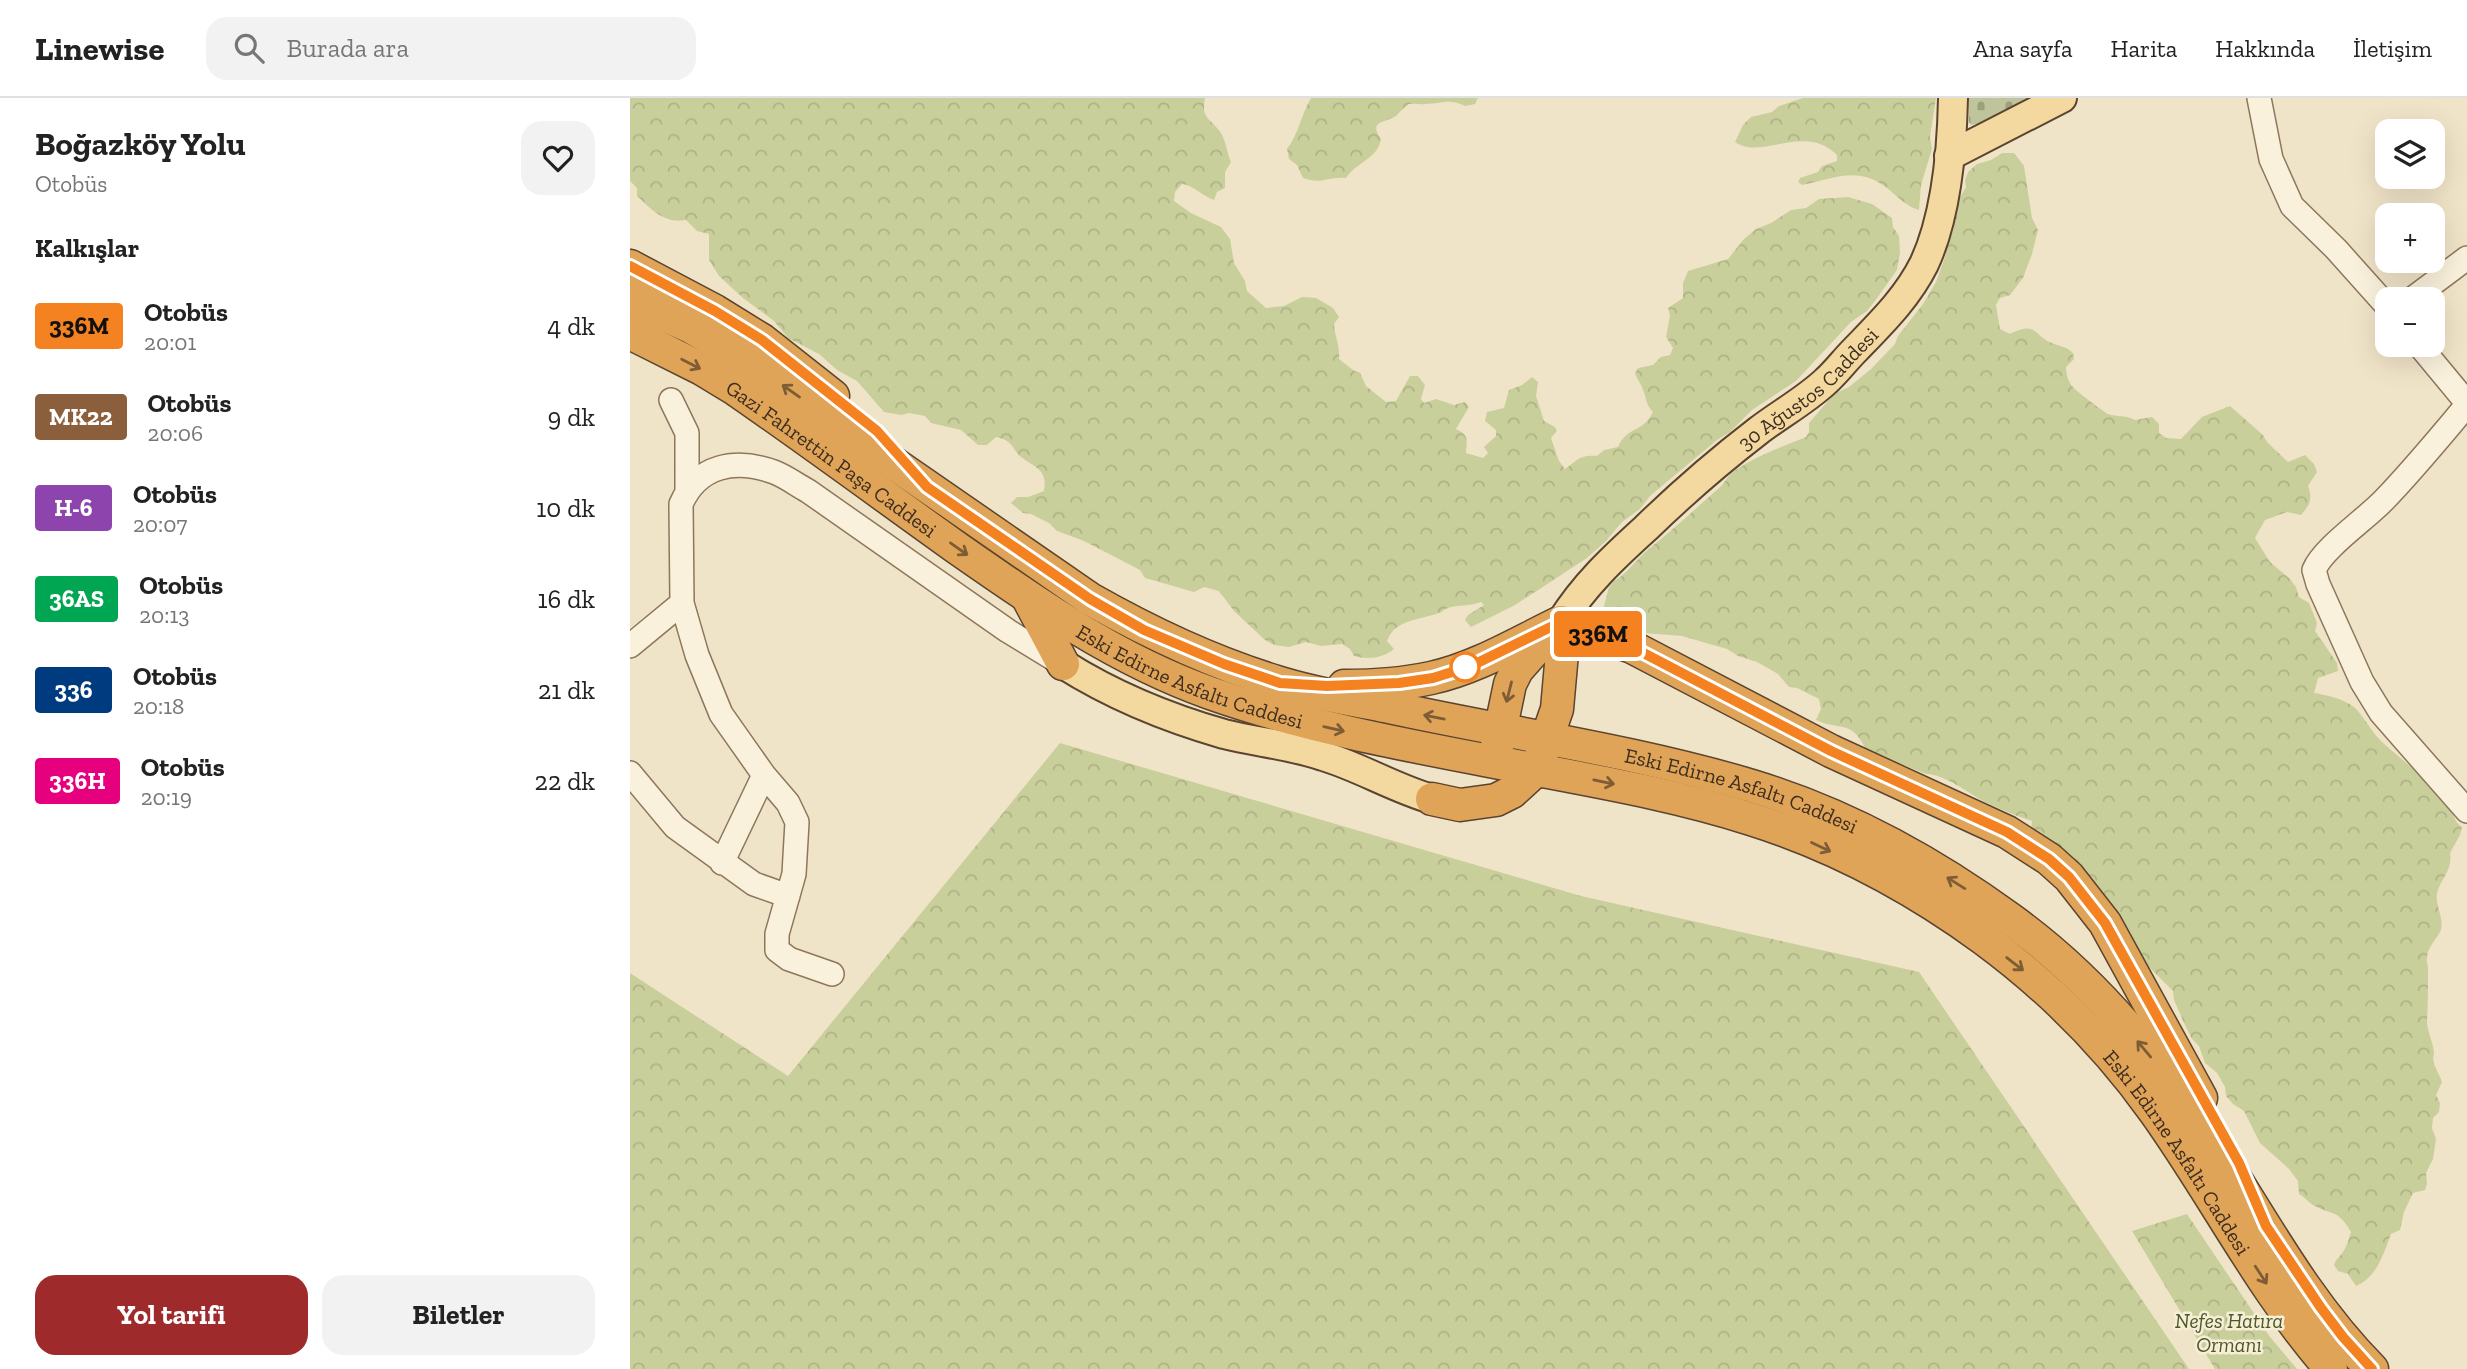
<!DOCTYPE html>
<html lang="tr">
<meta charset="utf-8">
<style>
:root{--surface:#fff;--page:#f2f2f2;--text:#222;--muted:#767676;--line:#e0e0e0;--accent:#9e2a2b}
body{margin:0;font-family:"Zilla Slab",serif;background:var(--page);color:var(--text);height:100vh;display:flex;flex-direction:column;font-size:26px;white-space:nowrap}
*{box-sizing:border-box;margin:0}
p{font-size:23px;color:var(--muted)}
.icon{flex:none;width:38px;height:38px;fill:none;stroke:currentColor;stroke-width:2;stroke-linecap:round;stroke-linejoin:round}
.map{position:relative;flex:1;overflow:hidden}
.panel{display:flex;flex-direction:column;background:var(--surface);width:630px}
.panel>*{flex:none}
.badge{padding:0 14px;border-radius:5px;font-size:24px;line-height:46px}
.tools{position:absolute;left:1745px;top:21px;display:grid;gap:14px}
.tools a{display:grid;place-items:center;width:70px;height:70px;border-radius:14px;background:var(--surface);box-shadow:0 7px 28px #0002;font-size:35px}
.map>.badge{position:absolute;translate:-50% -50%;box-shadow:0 0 0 4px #fff}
h2{padding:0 35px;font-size:26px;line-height:63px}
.round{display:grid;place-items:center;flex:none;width:74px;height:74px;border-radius:21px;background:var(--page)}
.head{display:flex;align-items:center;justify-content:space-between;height:119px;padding:0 35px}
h1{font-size:33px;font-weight:700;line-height:52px}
.button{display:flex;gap:14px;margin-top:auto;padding:14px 35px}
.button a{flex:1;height:80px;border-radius:21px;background:var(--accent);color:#fff;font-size:28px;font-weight:700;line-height:80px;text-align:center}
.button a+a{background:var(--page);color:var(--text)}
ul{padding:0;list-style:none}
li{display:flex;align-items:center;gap:21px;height:91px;padding:0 35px}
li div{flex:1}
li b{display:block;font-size:26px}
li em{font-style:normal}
li .badge{min-width:77px;font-weight:700;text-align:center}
header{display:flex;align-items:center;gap:42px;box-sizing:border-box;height:98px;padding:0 35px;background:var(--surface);border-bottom:2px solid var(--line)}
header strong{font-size:33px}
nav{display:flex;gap:38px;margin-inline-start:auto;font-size:24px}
.search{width:490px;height:63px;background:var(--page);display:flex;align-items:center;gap:18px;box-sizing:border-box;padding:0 24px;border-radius:21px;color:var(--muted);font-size:26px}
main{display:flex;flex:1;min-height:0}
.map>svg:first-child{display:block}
.forest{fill:url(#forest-crowns)}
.cemetery{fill:url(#cemetery-stones)}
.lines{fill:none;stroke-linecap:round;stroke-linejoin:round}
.minor-casing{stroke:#8d765c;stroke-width:26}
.major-casing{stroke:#5b4430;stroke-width:32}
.highway-casing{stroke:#5b4430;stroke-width:35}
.minor{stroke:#faf1dc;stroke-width:23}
.major{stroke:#f3d9a0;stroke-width:28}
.highway{stroke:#e0a458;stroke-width:32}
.oneway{stroke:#7e5d36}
.line-casing{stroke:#fff;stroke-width:16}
.line{stroke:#f58220;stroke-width:10}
.stop-dot{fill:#fff;stroke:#f58220;stroke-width:3.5}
.labels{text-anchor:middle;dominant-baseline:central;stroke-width:5;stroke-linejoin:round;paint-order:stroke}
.street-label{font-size:21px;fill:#3d2e20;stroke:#f7eed8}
.park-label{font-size:21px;font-style:italic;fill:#4d5a26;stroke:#f7eed8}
</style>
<header>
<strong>Linewise</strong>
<div class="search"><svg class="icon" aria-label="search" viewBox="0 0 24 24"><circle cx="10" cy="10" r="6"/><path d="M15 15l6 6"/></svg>Burada ara</div>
<nav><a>Ana sayfa</a><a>Harita</a><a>Hakkında</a><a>İletişim</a></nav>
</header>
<main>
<section class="panel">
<div class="head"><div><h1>Boğazköy Yolu</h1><p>Otobüs</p></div><a class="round"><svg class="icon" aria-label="heart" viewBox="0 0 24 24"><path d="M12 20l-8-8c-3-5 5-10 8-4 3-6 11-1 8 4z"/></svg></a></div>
<h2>Kalkışlar</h2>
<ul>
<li><span class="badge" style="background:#f58220;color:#111">336M</span><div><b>Otobüs</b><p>20:01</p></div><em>4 dk</em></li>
<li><span class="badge" style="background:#8b5e3c;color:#fff">MK22</span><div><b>Otobüs</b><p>20:06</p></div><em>9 dk</em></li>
<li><span class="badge" style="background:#8e44ad;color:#fff">H-6</span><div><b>Otobüs</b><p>20:07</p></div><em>10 dk</em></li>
<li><span class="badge" style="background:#00a651;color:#fff">36AS</span><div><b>Otobüs</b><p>20:13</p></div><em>16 dk</em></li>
<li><span class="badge" style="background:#003b80;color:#fff">336</span><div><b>Otobüs</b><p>20:18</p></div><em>21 dk</em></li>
<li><span class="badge" style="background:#e6007e;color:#fff">336H</span><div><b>Otobüs</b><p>20:19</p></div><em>22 dk</em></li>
</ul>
<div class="button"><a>Yol tarifi</a><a>Biletler</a></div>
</section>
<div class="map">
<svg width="1837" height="1271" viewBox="0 0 1837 1271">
<defs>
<pattern id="forest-crowns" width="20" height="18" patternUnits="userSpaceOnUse" patternTransform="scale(1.75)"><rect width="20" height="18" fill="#c9cf9b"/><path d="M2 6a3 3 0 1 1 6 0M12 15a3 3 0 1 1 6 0" fill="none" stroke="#aeb285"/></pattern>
<pattern id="cemetery-stones" width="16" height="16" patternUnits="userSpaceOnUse" patternTransform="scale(1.75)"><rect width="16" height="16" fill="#bfc49a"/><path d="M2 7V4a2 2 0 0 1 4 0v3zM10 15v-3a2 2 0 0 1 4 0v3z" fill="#9ca07d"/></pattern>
</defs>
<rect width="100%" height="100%" fill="#f0e4c8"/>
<!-- forest -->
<path class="forest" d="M0,0H575C571,22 580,19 591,35C596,43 597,55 601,64L595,74V90L587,94L584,102C572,98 565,88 552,86L545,94L544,103L561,115L591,129L600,141L604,165L615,183L617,193L636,210L654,208L672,199L686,200L703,210L709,219L704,226C705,240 710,247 709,261L723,272L730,275L736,288L756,304L766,303L780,278H788L795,287L791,301L794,305L806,301L824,307L835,304L839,309L826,331C839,337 837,341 836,355L853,360L858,355L854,349L866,338V332L855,323L857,314L874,310L879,292L892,287L902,279L908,284L906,298L914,323L925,329L927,333L921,340L929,363L935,371C949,362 948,357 967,358L974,352L988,349C997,328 1013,335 1023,314C1015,306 1017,301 1013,292C1011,285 1007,282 1005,275L1008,270L1023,267L1031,259L1040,257L1043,250L1036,239L1040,217L1038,210L1053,200V185L1058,173L1098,161L1114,141L1126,131L1141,125L1161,112L1176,110L1189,101L1218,99L1242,106L1262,120L1263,129L1269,138L1270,155L1267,172L1245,203L1237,213L1221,224L1166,283L1122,312L1100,334L1087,342L1020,398L1010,411L992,424L976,443L957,460L885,507L841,529L835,522L838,517L854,507L851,504C838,509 829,506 818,510C815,511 812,514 809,515C790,522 765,521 757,543L764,551C753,560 738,562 724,558L720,551L712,546L691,548L676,544L659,549L644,547L635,542L604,513L589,493L574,489L564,494L515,480L510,472L454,443L427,433L419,425L401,416L393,415L381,405L387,399H398L414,393C418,371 404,369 391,359C381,350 384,343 366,339L357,347H348L331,332L301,325L295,318L279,315L271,317L254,314L227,283L207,272L189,256L158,240L144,223L113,200L89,178L79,162V136L67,133L56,122C35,126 22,112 7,98V90L0,83Z
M681,0H848L845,6L835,8C819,0 812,6 796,6C791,7 785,5 779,6C774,9 770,14 766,18C755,25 738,23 751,41C748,61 726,64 716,80C697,78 693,87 673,80L667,67L659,61L657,51C669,35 671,17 681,0Z
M1173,0H1306L1300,39L1302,51L1291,87L1289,112C1277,109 1267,98 1257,90C1227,67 1204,81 1172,87L1168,84L1170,80L1188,74L1192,68L1207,63V57C1175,24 1131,63 1105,44L1113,27L1121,19L1142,14L1149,8Z
M1372,55H1384L1394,68L1402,120L1408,132L1402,156L1393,180L1380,197L1370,200L1366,207L1370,231L1380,236C1408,222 1404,239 1422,245C1431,249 1436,248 1443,255L1444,261L1436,269C1436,276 1438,284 1443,289C1446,293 1474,314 1478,316C1487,319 1497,317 1505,322L1522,319L1529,326V335L1536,340L1551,341L1572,319L1600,308L1633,337L1637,344L1658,364L1675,357L1684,366L1687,374L1678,388C1683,401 1680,407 1671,417L1657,414L1635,422L1625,440L1640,464L1660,481L1666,489L1669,499L1679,505L1687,525L1685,533L1707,565L1708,573L1688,580L1684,595C1697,597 1714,601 1724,609C1732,616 1742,634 1751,643C1773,664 1801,682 1818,707C1824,715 1823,723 1832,729L1830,737L1820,755C1823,772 1811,780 1807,795C1805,807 1814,820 1811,832C1807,841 1797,849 1797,860C1796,863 1798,867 1798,870C1798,888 1798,906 1797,923C1797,933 1803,944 1804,954C1804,963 1802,955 1804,965C1805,971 1810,977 1812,984L1806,997L1810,1005L1809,1014L1803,1020L1802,1030L1806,1041L1803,1061L1796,1075L1797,1086L1795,1092L1783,1095L1774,1114L1770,1132L1761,1136C1753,1157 1747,1179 1726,1188L1718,1176L1708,1173L1704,1167C1706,1160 1709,1160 1713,1154C1717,1148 1719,1141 1721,1134C1707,1110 1702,1118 1683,1107C1678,1104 1675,1099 1669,1096L1668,1083L1659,1071L1630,1045L1614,1013L1603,1006L1596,998L1595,989L1587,975L1575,965L1569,948L1562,941L1554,925L1544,902L1543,893L1512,862L1418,741L1405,736L1401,731L1402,723C1387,718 1369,711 1355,704C1336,694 1317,677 1296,676L1236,652C1222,621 1210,633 1186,622L1191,611L1189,601L1167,590L1159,589L1148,576L1127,564L1108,558L1097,551L1052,538L1014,535L984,521L973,512L979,489L984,483C998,475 1007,460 1020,450C1044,431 1066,410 1089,390C1095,385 1097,378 1103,374C1125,358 1152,349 1176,339L1179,334V325L1204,296L1219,289L1241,271L1265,246L1268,238L1293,206L1306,184L1316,156V148L1323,133L1329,101L1336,89L1335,82L1338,74L1347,66L1361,62Z
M430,645L951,798L1289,874L1559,1271H0V875L158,978Z
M1557,1116L1640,1239L1667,1271H1585L1502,1133Z"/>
<!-- cemetery -->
<path class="cemetery" d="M1339,0H1407L1357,24L1341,27L1339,24Z"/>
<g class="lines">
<!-- minor casing -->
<g class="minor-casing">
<path id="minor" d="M1629,0L1641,61L1662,108L1706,151L1757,208
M1782,201L1837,160
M1789,247L1837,305
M41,302L57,335V391
M1837,307C1810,339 1783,372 1754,402C1736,421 1693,450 1684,472L1688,486L1732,584L1751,615L1837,713
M0,548L52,505
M0,675L45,729L124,786L158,798
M92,765L134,677
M202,876L159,861L147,852V836L164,776L167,724L158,705L134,677L91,616L67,557L52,505L51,406C68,367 105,360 144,374C155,378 167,387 178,393L378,533L432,566"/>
</g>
<!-- major casing -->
<g class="major-casing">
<g id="major">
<path d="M1319,58L1432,0"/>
<path id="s1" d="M931,524C954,487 984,459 1016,430C1051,396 1089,363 1128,333C1150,316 1176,302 1196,283C1206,274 1215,262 1225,252C1251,225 1277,200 1294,166C1316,119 1322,52 1323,0"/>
<path d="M433,566C482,597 538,620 594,636C626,644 661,647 693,658C730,669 766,691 802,701"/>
</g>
</g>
<!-- highway casing -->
<g class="highway-casing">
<g id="highway">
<path d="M0,168L85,213L132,242L203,298"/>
<path id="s2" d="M0,202L59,228L97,250L460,501C520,535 581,564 647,584C681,595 718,601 754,608C876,635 1002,652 1122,688C1214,716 1302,764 1380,821C1455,875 1520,950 1571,1027C1626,1109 1672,1201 1742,1271"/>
<path id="s3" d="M0,235L72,271L105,291C180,343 253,397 327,450C407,506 487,562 580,595C685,632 793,650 902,671C976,685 1049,698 1121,721C1204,747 1284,790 1354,841C1419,889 1478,948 1525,1014C1585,1098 1632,1193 1701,1271"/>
<path d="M399,502L433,566"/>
<path d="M714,588C744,588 773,586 801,580C847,570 889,544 931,524L1002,549L1201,653L1377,734L1419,761L1439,779L1475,825L1571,1000"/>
<path d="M866,653L880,586L887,572L918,537"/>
<path d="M802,701L830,707L866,702L882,694L906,672L927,611L932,555L931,524"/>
</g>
</g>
<!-- minor -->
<use href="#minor" class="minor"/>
<!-- major -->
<use href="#major" class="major"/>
<!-- highway -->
<use href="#highway" class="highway"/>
</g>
<!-- one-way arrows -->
<defs><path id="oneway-shaft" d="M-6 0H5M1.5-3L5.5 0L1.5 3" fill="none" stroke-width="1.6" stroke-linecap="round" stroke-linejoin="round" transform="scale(1.75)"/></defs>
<g class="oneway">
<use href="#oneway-shaft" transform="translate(61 266) rotate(27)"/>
<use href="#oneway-shaft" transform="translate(161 293) rotate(-145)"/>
<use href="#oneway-shaft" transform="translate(329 451) rotate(35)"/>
<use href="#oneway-shaft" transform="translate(879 594) rotate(104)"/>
<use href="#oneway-shaft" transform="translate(804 619) rotate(-169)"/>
<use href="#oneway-shaft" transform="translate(704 631) rotate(13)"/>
<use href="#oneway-shaft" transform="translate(974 684) rotate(12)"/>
<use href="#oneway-shaft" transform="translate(1191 749) rotate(25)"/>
<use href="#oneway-shaft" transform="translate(1326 785) rotate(-148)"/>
<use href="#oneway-shaft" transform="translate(1385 866) rotate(38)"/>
<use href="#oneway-shaft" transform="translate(1514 951) rotate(-130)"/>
<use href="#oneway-shaft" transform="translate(1631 1177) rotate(57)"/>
</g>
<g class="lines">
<!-- line casing -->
<g class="line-casing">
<path id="line" d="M0,168L85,213L132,242L247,333L297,389L460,501L514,532L594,566L650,585L697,588L769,585L803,580L841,568L931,524L1002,549L1201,653L1377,734L1419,761L1439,779L1475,825L1609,1065L1636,1128L1691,1210L1713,1239L1742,1271"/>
</g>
<!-- line -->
<use href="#line" class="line"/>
</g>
<!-- markers -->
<circle class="stop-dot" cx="835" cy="569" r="14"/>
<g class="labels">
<!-- street labels -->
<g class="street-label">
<text stroke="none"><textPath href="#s1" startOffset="341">30 Ağustos Caddesi</textPath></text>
<text stroke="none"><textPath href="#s3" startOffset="238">Gazi Fahrettin Paşa Caddesi</textPath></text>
<text stroke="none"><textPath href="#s3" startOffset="660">Eski Edirne Asfaltı Caddesi</textPath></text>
<text stroke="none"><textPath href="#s2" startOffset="1232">Eski Edirne Asfaltı Caddesi</textPath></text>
<text stroke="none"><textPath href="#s3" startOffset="1794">Eski Edirne Asfaltı Caddesi</textPath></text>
</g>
<!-- park labels -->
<g class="park-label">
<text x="1599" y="1222">Nefes Hatıra<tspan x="1599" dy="24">Ormanı</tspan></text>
</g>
</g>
</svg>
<div class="tools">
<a><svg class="icon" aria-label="layers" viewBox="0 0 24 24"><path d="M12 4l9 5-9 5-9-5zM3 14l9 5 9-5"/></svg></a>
<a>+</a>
<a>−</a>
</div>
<b class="badge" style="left:968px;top:536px;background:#f58220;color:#111">336M</b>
</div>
</main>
